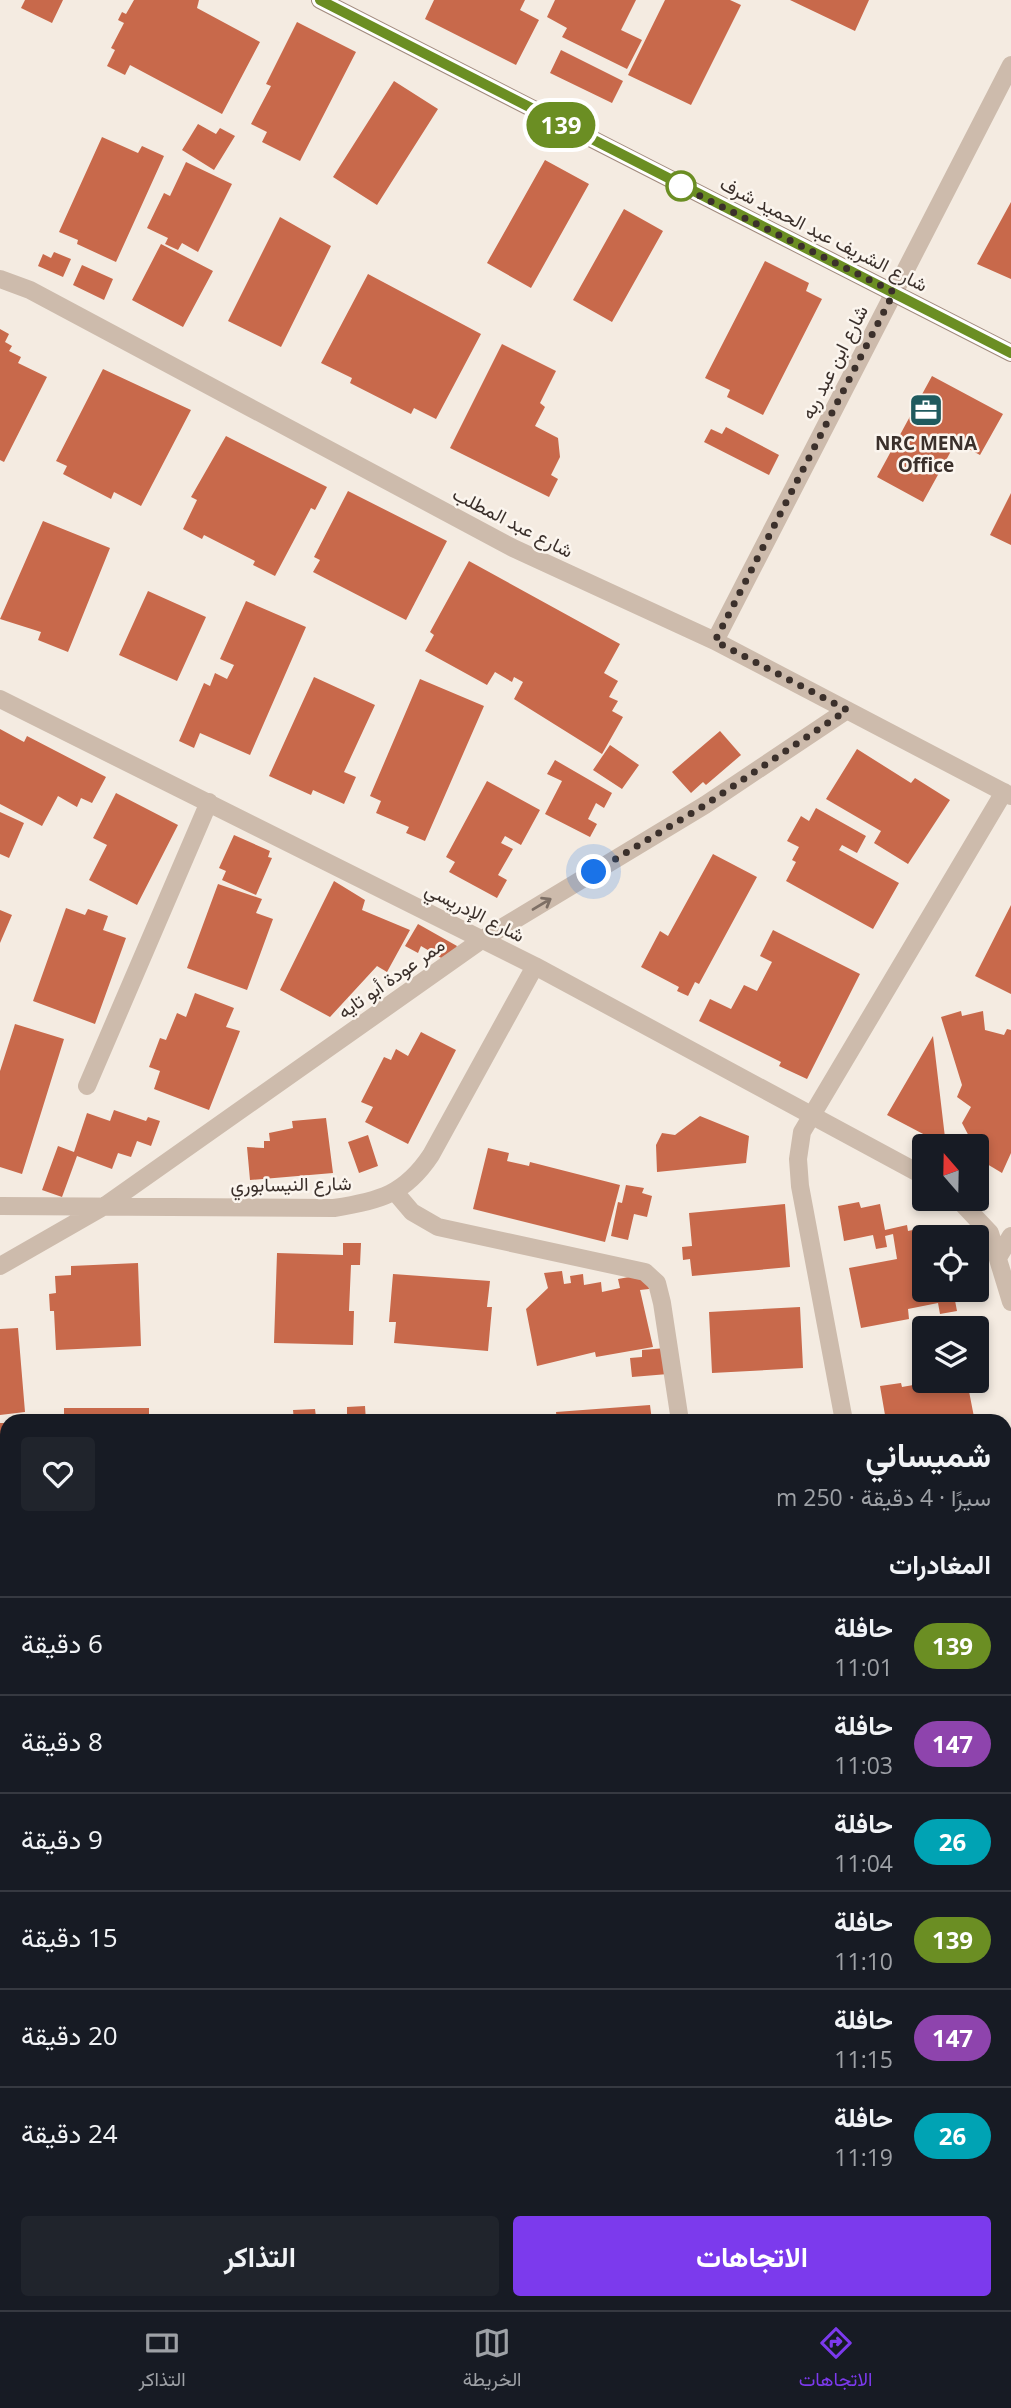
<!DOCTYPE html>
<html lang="ar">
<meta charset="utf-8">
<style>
:root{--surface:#171b24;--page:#20242c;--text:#f1f3f6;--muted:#9ea1a6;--line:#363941;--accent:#7c3aed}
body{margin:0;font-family:"Open Sans",Vazirmatn,sans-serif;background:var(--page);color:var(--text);direction:rtl;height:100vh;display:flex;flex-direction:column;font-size:26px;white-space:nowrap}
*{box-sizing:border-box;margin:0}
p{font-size:23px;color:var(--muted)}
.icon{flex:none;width:38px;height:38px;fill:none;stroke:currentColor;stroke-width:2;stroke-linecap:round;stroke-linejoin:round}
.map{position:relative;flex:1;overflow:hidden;direction:ltr}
.drawer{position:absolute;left:0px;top:1414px;width:1012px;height:896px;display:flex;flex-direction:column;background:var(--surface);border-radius:21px 21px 0 0;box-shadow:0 4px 10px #0003;direction:rtl}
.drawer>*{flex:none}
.badge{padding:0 14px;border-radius:23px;font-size:24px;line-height:46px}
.needle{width:46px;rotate:340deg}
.tools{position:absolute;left:912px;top:1134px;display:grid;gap:14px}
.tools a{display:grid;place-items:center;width:77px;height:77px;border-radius:7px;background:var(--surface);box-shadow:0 4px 10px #0003;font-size:35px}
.you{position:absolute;width:35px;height:35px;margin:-18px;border:5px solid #fff;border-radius:50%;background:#1a73e8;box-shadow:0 0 0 10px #1a73e833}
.map>.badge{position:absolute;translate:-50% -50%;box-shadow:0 0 0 4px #fff}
h2{padding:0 21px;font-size:26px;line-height:63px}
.round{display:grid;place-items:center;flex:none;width:74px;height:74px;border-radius:7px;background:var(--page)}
.head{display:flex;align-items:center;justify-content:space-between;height:119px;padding:0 21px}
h1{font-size:33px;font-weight:700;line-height:52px}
.action{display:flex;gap:14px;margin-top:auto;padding:14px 21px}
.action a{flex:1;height:80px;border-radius:7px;background:var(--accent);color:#fff;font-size:28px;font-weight:700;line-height:80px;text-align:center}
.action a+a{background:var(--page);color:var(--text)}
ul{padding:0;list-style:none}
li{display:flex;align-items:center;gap:21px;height:98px;padding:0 21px;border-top:2px solid var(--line)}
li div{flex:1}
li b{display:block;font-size:26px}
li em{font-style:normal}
li .badge{min-width:77px;font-weight:700;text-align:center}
.menu{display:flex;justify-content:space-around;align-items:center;height:98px;border-top:2px solid var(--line);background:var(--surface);font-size:19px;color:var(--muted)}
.menu a{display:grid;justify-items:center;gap:4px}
.menu .active{color:var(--accent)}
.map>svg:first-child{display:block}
.green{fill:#b8c4a0}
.building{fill:#c8694b}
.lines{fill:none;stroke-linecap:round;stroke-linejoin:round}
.street{stroke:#cdbbac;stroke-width:18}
.secondary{stroke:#a18a7d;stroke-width:18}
.oneway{stroke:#7d6f65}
.line-casing{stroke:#fff;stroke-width:16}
.line{stroke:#6b8e23;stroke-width:10}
.walk{stroke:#3b302b;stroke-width:7;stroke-dasharray:0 12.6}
.stop-dot{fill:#fff;stroke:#6b8e23;stroke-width:3.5}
.labels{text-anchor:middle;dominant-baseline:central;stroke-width:5;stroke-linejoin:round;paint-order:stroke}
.street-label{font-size:19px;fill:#3b302b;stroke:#fbf5ee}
.poi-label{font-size:19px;font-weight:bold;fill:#3b302b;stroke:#fbf5ee}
</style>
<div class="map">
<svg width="1011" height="2310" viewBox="0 0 1011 2310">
<rect width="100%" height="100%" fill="#f4ebe1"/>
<!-- green -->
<path class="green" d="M0,2288H7V2303H87L88,2310H0Z"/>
<!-- building -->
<path class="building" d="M25,0H63L52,23L21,8Z
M134,0H199L197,8L260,42L222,114L130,65L125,75L107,66L115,50L111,48L124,23L118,20L122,12L126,14Z
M434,0H525L520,10L539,20L516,65L425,19Z
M555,0H636L621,30L642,40L627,69L562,37L567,28L547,17Z
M665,0H730L741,5L691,105L628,75Z
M790,0H869L855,31Z
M297,22L356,52L300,161L262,142L267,132L251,124L271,86L266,84Z
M561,50L623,81L612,103L550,73Z
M394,81L438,109L377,205L333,177Z
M198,124L216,134L220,128L235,136L214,170L182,150Z
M102,137L138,153L142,146L164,156L116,262L77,244L78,240L59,232Z
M545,160L589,184L531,288L487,263Z
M186,162L232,184L198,252L182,243L178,250L165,244L168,238L147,228L164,193L170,196Z
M1011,202V279L977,264Z
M624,209L663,231L612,322L573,300Z
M280,217L331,246L281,347L228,321Z
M161,244L213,271L183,327L132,300Z
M54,252L71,259L63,277L38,266L43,254L51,258Z
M765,261L809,283L806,291L822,299L763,415L727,397L730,390L705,378Z
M82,265L113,279L104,300L73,285Z
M368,274L481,334L436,419L414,408L411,414L350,383L352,378L321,363Z
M0,329L9,334L5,342L12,346L9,351L21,357L18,363L47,377L4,462L0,460Z
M502,344L556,371L540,403L545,407L535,426L558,438L560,457L551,475L558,479L549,497L450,448Z
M103,369L191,410L141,506L114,492L111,499L63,474L67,466L56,461Z
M932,376L1003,414L980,455L956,442L923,502L877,477Z
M726,427L779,455L769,475L704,442L711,429L722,434Z
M226,436L327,487L315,510L311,508L275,576L253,565L255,561L204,535L202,539L183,529L197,500L191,497Z
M348,491L447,541L406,620L313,572L320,560L314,557Z
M1011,493V545L990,535Z
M43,521L110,548L68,652L38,640L41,632L0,619Z
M469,561L620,644L604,673L618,681L609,697L618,701L612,711L623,717L602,754L514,699L523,682L514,677L512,682L495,672L487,685L425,651L434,635L430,632Z
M148,591L206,617L177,681L119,655Z
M246,601L306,627L250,755L200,733L194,748L179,741L204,683L210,686L215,673L227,679L234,665L220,659Z
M314,677L375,705L344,772L356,777L344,804L313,790L311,795L269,776Z
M420,679L484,706L425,841L406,833L409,827L376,813L381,801L370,796Z
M0,729L24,742L27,736L106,777L92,803L81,798L77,807L58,796L42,826L0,804Z
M720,731L741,755L706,785L703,782L691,793L672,772Z
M610,745L639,765L622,789L593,770Z
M857,749L911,783L915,778L950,800L908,864L874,843L881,831L826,799Z
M555,760L612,793L604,808L596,803L588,819L597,824L590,837L545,814L562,781L547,774Z
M487,781L540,810L521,845L505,836L501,843L513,849L498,875L507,880L497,898L449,872L455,862L446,857Z
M116,793L178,825L137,905L89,880L107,845L93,838Z
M816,808L866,836L857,853L842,845L839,850L899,883L873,929L786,881L796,862L792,860L799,847L787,841L801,816L809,821Z
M0,812L24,823L9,858L0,854Z
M234,835L270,851L268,857L272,858L256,895L222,880L226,871L219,868Z
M713,854L757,877L699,984L695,982L688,996L677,991L679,987L641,967L660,931L668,936Z
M334,881L365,900L362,910L410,930L387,972L377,966L330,1017L280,990Z
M218,884L262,899L256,913L273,919L247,990L187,968Z
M1011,905V994L975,976Z
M66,908L85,915L88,909L108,916L103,930L126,938L95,1024L33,1001Z
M0,910L12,915L0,943Z
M418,924L457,946L448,962L421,946L418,953L405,946Z
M773,930L860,974L807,1079L779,1066L781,1062L699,1021L710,999L731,1009L744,985L757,991L772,962L760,956Z
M195,993L234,1008L226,1027L240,1031L209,1110L154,1089L160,1071L149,1067L160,1038L166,1040L177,1013L186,1017Z
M961,1011L962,1016L983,1011L985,1030L1004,1035L1007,1029L1011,1030V1153L1002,1173L982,1161L962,1123L971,1107L957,1097L962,1085L941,1017Z
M15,1024L64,1039L22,1174L0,1167V1071Z
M421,1032L456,1050L408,1144L365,1122L373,1107L361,1102L384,1057L391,1060L396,1049L408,1056Z
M933,1036L946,1146L887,1115Z
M114,1110L146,1121L148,1117L160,1121L151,1146L137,1141L131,1157L118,1153L112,1169L77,1156L62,1197L42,1190L58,1146L74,1152L87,1113L110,1121Z
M700,1116L749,1136L746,1163L657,1172L656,1145L662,1133L675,1135Z
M326,1118L333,1173L250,1180L247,1147L264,1148V1141H270L269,1133L293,1128L292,1121Z
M368,1135L378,1166L359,1173L348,1142Z
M488,1148L509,1153L507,1161L529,1166L530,1162L620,1185L605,1242L473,1209Z
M626,1185L644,1188L642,1193L652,1196L647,1217L634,1214L628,1240L611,1236L618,1202L622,1203Z
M859,1202L861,1208L880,1204L885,1230L907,1225L908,1231L922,1228L924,1290H953L957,1311L940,1314L938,1303L908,1309L909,1319L861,1328L849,1268L897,1259L893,1234L885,1236L887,1247L876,1249L873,1235L844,1241L838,1206Z
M785,1204L790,1267L692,1276L690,1259L683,1260L682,1247L692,1246L689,1213Z
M343,1243H361L360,1265H351L349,1311H354L353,1345L274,1343L277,1253L343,1255Z
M138,1263L141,1346L56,1350L54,1311H50L49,1294L56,1293L55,1276L71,1275V1266Z
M562,1271L564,1284L571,1283L570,1276L583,1274L584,1285L601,1282L602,1292L620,1288L618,1279L646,1274L649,1289L640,1290L653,1347L596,1357L595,1352L537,1366L526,1309L548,1288L544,1273Z
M393,1274L490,1281L487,1307H492L488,1351L394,1343L396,1322H389Z
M800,1307L803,1368L712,1373L709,1312Z
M18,1328L25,1412L0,1415V1329Z
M983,1335L986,1367L976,1368V1336Z
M666,1348L668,1374L632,1377L630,1358L642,1357V1350Z
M936,1381H967L974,1417L967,1421H873V1417L885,1415L880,1386L901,1383L902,1387Z
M650,1405L652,1421H557L556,1412Z
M365,1406L366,1421H294L293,1410L315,1409L316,1417L347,1415V1407Z
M64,1408H149V1421H64Z
M251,1417V1421H187V1419Z
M0,1423H7V1493H0Z
M1011,1725V1744H1009L1008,1726Z
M1011,1775V1825L1004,1826V1776Z
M1011,1956V2064L1004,2065V1957Z
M7,2033V2056H5L3,2034Z
M183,2303H203L204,2310H152Z
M279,2303H418L409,2310H280Z"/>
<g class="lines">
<!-- street -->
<path class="street" d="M0,279L30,290L513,548L715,641L1011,796
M715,641L1011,65
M0,699L535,966L924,1176
M87,1086L209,802
M395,1192L412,1212L438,1227L645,1272L657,1283L662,1303L680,1421
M958,1199L990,1233L1011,1302
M0,1206L334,1208C380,1201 405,1194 431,1155L535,966
M999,1256L1011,1236
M0,1266L103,1207L483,939L705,805L847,710
M844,1421L800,1186L798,1159L802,1132L1004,792
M1004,1524H1011
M0,1537H7
M1004,1865H1011
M0,1923H7
M1004,2125L1011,2123
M0,2265H7
M252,2303L253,2310
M832,2303L833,2310"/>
<!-- secondary -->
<path class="secondary" d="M320,0L1011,353"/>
</g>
<!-- one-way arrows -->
<defs><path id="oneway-shaft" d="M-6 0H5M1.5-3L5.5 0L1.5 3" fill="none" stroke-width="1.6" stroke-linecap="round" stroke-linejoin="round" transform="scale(1.75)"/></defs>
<use class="oneway" href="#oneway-shaft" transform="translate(542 904) rotate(-31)"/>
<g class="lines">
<!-- line casing -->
<g class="line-casing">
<path id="line" d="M320,0L1011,353"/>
</g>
<!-- line -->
<use href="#line" class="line"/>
<!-- walk -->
<path class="walk" d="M594,872L705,805L847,710L715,641L894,292L678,185L681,186"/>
</g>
<!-- icons -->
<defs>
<g id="office-square" transform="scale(1.75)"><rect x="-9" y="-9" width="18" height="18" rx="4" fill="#1f5a5e" stroke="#fbf5ee"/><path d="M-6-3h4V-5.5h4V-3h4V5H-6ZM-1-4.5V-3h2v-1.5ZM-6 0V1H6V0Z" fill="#fff"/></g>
</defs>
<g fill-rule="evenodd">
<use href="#office-square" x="926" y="410"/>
</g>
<!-- markers -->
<circle class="stop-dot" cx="681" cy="186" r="14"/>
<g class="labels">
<!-- street labels -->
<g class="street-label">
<text transform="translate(824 234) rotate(27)">شارع الشريف عبد الحميد شرف</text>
<text transform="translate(834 362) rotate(-63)">شارع ابن عبد ربه</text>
<text transform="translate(513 522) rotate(27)">شارع عبد المطلب</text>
<text transform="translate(475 912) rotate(27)">شارع الإدريسي</text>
<text transform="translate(391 978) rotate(-35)">ممر عودة أبو تايه</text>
<text transform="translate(291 1184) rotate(-1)">شارع النيسابوري</text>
</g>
<!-- poi labels -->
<g class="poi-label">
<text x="926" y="443">NRC MENA<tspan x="926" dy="22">Office</tspan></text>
</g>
</g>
</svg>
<div class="tools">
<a><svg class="needle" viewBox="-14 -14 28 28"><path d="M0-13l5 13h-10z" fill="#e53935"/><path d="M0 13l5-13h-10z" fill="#9ea1a6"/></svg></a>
<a><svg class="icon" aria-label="locate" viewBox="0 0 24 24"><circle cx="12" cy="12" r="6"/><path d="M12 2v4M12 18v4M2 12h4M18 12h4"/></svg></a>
<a><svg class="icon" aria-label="layers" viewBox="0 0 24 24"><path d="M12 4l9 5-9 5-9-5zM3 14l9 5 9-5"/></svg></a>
</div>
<div class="you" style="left:594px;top:872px"></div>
<b class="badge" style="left:561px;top:125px;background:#6b8e23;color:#fff">139</b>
<section class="drawer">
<div class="head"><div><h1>شميساني</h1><p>سيرًا · 4 دقيقة · 250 m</p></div><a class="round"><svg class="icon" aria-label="heart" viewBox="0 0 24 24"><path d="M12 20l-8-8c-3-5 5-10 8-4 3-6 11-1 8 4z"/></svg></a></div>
<h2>المغادرات</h2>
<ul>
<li><span class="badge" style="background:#6b8e23;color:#fff">139</span><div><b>حافلة</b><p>11:01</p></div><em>6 دقيقة</em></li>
<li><span class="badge" style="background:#8e44ad;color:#fff">147</span><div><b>حافلة</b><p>11:03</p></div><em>8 دقيقة</em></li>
<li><span class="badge" style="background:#00a3b4;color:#fff">26</span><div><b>حافلة</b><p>11:04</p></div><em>9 دقيقة</em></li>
<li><span class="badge" style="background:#6b8e23;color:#fff">139</span><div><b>حافلة</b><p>11:10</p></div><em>15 دقيقة</em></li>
<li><span class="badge" style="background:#8e44ad;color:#fff">147</span><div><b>حافلة</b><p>11:15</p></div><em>20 دقيقة</em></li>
<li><span class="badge" style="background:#00a3b4;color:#fff">26</span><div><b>حافلة</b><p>11:19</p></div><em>24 دقيقة</em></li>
</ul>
<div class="action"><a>الاتجاهات</a><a>التذاكر</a></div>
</section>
</div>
<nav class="menu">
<a class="active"><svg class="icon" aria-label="directions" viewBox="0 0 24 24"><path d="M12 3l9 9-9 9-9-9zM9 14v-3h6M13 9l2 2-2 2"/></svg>الاتجاهات</a>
<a><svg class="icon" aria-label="map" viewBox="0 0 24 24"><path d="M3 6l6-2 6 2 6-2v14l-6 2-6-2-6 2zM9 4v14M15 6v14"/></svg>الخريطة</a>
<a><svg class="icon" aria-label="tickets" viewBox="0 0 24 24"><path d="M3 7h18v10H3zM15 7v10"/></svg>التذاكر</a>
</nav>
